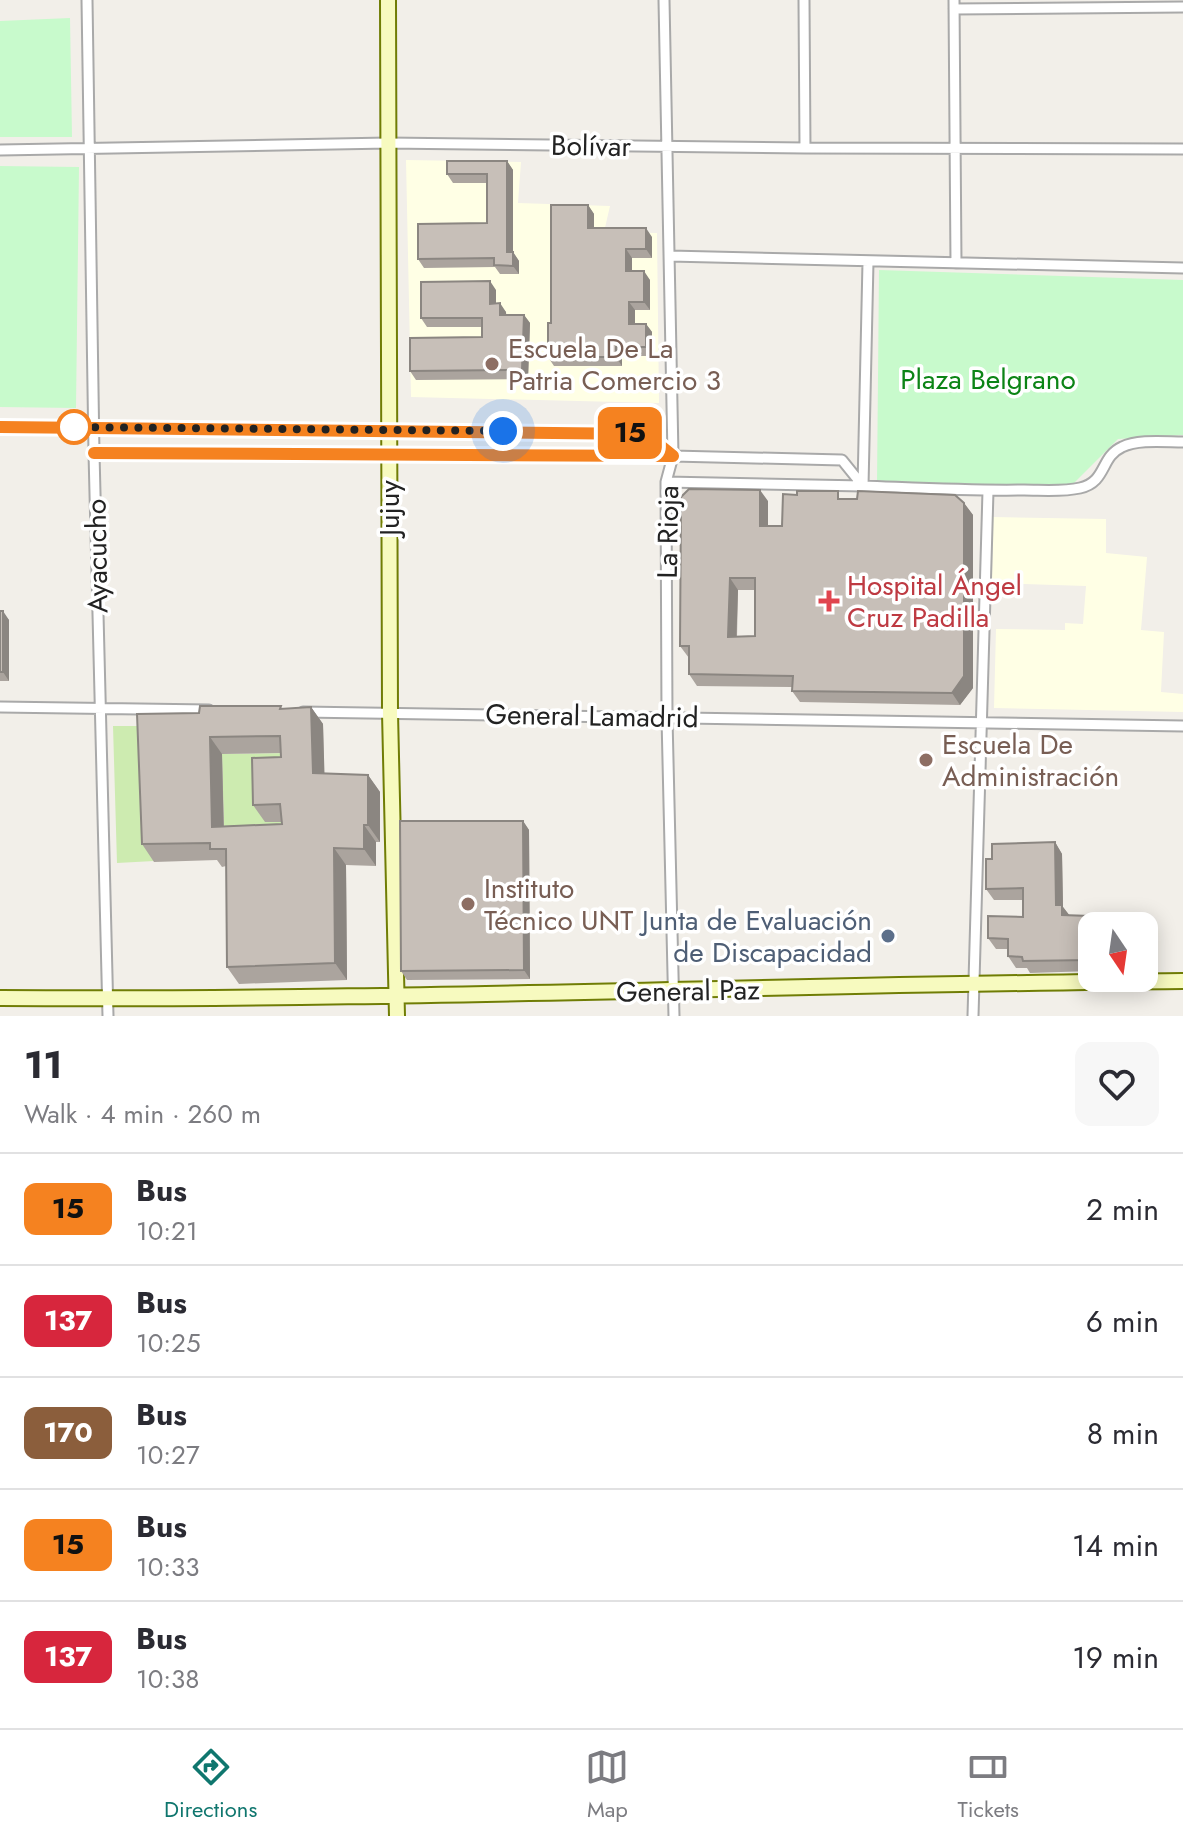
<!DOCTYPE html>
<meta charset="utf-8">
<style>
:root{--surface:#fff;--page:#f7f7f7;--text:#2b2b33;--muted:#7c7c81;--line:#e1e1e2;--accent:#0f766e}
body{margin:0;font-family:Jost,sans-serif;background:var(--page);color:var(--text);height:100vh;display:flex;flex-direction:column;font-size:30px;white-space:nowrap}
*{box-sizing:border-box;margin:0}
p{font-size:26px;color:var(--muted)}
.icon{flex:none;width:44px;height:44px;fill:none;stroke:currentColor;stroke-width:2;stroke-linecap:round;stroke-linejoin:round}
.map{position:relative;height:1016px;overflow:hidden}
.side{display:flex;flex-direction:column;background:var(--surface);flex:1}
.side>*{flex:none}
.badge{padding:0 16px;border-radius:12px;font-size:28px;line-height:52px}
.needle{width:52px;rotate:167deg}
.tools{position:absolute;left:1078px;top:912px;display:grid;gap:16px}
.tools a{display:grid;place-items:center;width:80px;height:80px;border-radius:16px;background:var(--surface);box-shadow:0 4px 20px #0003;font-size:40px}
.you{position:absolute;width:40px;height:40px;margin:-20px;border:6px solid #fff;border-radius:50%;background:#1a73e8;box-shadow:0 0 0 12px #1a73e833}
.map>.badge{position:absolute;translate:-50% -50%;box-shadow:0 0 0 4px #fff}
.round{display:grid;place-items:center;flex:none;width:84px;height:84px;border-radius:16px;background:var(--page)}
.headline{display:flex;align-items:center;justify-content:space-between;height:136px;padding:0 24px}
h1{font-size:38px;font-weight:700;line-height:60px}
ul{padding:0;list-style:none}
li{display:flex;align-items:center;gap:24px;height:112px;padding:0 24px;border-top:2px solid var(--line)}
li div{flex:1}
li b{display:block;font-size:30px}
li em{font-style:normal}
li .badge{min-width:88px;font-weight:700;text-align:center}
.tab-bar{display:flex;justify-content:space-around;align-items:center;height:112px;border-top:2px solid var(--line);background:var(--surface);font-size:22px;color:var(--muted)}
.tab-bar a{display:grid;justify-items:center;gap:4px}
.tab-bar .selected{color:var(--accent)}
.map>svg:first-child{display:block}
.education{fill:#ffffe5}
.grass{fill:#cdebb0}
.park{fill:#c8facc}
.lines{fill:none;stroke-linecap:round;stroke-linejoin:round}
.street-casing{stroke:#a9a9a9;stroke-width:13}
.secondary-casing{stroke:#707d05;stroke-width:18}
.street{stroke:#fff;stroke-width:9}
.secondary{stroke:#f7fabf;stroke-width:14}
.wall{fill:#aba49e;fill-rule:evenodd}
.shaded-wall{fill:#8b8681}
.building{fill:#c7bfb8;stroke:#8b8681;stroke-width:2;fill-rule:evenodd}
.line-casing{stroke:#fff;stroke-width:18}
.line{stroke:#f58220;stroke-width:12}
.walk{stroke:#222;stroke-width:8;stroke-dasharray:0 14.4}
.education-dot{fill:#8d6e63;stroke:#fff;stroke-width:3}
.stop-dot{fill:#fff;stroke:#f58220;stroke-width:4}
.health-dot{fill:#e0444e;stroke:#fff;stroke-width:3}
.service-dot{fill:#5c6f8a;stroke:#fff;stroke-width:3}
.labels{text-anchor:middle;dominant-baseline:central;stroke-width:7;stroke-linejoin:round;paint-order:stroke}
.street-label{font-size:28px;fill:#222;stroke:#fff}
.education-label{font-size:28px;fill:#785e54;stroke:#fff;text-anchor:start}
.park-label{font-size:28px;fill:#0c8416;stroke:#fff}
.health-label{font-size:28px;fill:#be3a42;stroke:#fff;text-anchor:start}
.service-label{font-size:28px;fill:#4e5e75;stroke:#fff;text-anchor:end}
</style>
<div class="map">
<svg width="1183" height="1016" viewBox="0 0 1183 1016">
<rect width="100%" height="100%" fill="#f2efe9"/>
<!-- education -->
<path class="education" d="M406,160L521,162L518,203L610,206L604,232L657,233L659,403L411,397Z
M993,517L1106,519V553L1147,557L1141,630L1164,632L1161,692L1183,694V712L994,708L996,629L1065,630V623L1083,624L1086,586L992,583Z"/>
<!-- grass -->
<path class="grass" d="M113,726H149L154,861L117,863Z
M292,753L265,822L292,821L293,841L224,830L222,754Z"/>
<!-- park -->
<path class="park" d="M70,18L72,137H0V21Z
M0,166L79,167L76,408L0,407Z
M879,270L1183,280V435L1118,439L1072,485L877,483Z"/>
<g class="lines">
<!-- street casing -->
<g class="street-casing">
<path id="street" d="M87,0L94,453L108,1016
M664,0L673,456L666,482L667,718L674,1016
M804,0L805,148
M954,0L956,263
M954,9L1183,7
M0,150L388,143L805,148L1183,149
M670,256L1183,268
M0,427L646,434L672,456
M94,453L673,456L842,460L863,486C917,488 970,491 1024,490C1042,490 1062,492 1080,488C1107,482 1100,457 1122,447C1138,439 1165,442 1183,442
M666,482L863,486L868,262
M0,707L209,710
M303,712L1183,726
M973,1016L988,491"/>
</g>
<!-- secondary casing -->
<g class="secondary-casing">
<path id="secondary" d="M388,0L390,713L397,1016
M0,998C394,1001 789,984 1183,981"/>
</g>
<!-- street -->
<use href="#street" class="street"/>
<!-- secondary -->
<use href="#secondary" class="secondary"/>
</g>
<!-- wall -->
<path class="wall" d="M507,161L513,170V252L519,261V274H500L495,267L424,268L418,259L487,223V183H453L447,174Z
M588,205L594,214V228L652,237V258H632V271L650,280V310H635V324H646L652,332V356H622V366H554L548,357Z
M496,290V303L506,312V315H524L530,323L528,379L416,380L410,371L482,337V327H427L421,318Z
M844,499L964,503L973,515V688L960,705L800,702L792,691V687L697,686L689,674V658L680,646L768,501V526H782ZM738,590H755V636L737,637Z
M0,611L9,620V681H0Z
M311,707L323,724L324,774L368,775L380,792V842H376V866L346,865L347,980L239,984L227,967L226,866L222,867L217,860L154,862L142,844L199,713ZM281,753V757L253,805L265,822H281L282,824L224,826L222,754Z
M523,821L529,830L530,979L407,980L401,971Z
M1055,842L1062,854L1063,907L1069,915L1092,926V971L1030,973L1027,968H1016L1008,956V949H996L988,938L1023,917V900H994L986,889L992,859Z"/>
<!-- shaded-wall -->
<path class="shaded-wall" d="M507,161L513,170V261L507,252Z
M588,205L594,214V237L588,228Z
M646,228L652,237V258L646,249Z
M626,249L632,258V280L626,271Z
M513,252L519,261V274L513,266Z
M644,271L650,280V310L644,302Z
M490,281L496,290V312L490,304Z
M629,302L635,310V332L629,324Z
M500,303L506,312L507,324L500,315Z
M524,315L530,323L528,379L522,370Z
M646,324L652,332V356L646,347Z
M616,347L622,356V366L616,357Z
M760,490L768,501V537L760,526Z
M964,503L973,515V688L960,705L952,693Z
M730,578L738,590L736,648L728,637Z
M3,611L9,620V681L3,672Z
M311,707L323,724L325,790L313,773Z
M210,737L222,754L224,844L212,827Z
M368,775L380,792V842L368,825Z
M523,821L529,830L530,979L524,970Z
M364,825L376,842V866L364,849Z
M1055,842L1062,854L1063,907L1070,916V927L1056,905Z
M334,848L346,865L347,980L335,963Z
M1090,916L1097,926H1092V964L1089,960Z"/>
<!-- building -->
<path class="building" d="M447,161H507V252H513V266L494,265V258L418,259V224L487,223V174H447Z
M551,205H588V228H646V249H626V271H644V302H629V324H646V347H616V357H548V323H551Z
M490,281V304L500,303V315H524L522,370L410,371V338L482,337V318H421V282Z
M689,489L760,490V526H782L783,494L797,495V491H838V499H857L858,491L955,495L964,503V676L952,693L792,691L793,676L689,674V646H680L681,497ZM730,578H755V636L728,637Z
M0,611H3V672H0Z
M200,706H281L280,709L311,707L313,773L368,775V825H364V849L334,848L335,963L227,967L226,849H210V843L142,844L137,714L199,713ZM280,736L281,757L252,758L253,805L280,804L282,824L212,827L210,737Z
M400,821H523L524,970L401,971Z
M1055,842L1056,905H1062V915L1090,916L1089,960L1023,961L1022,957L1008,956V939L988,938V916L1023,917V888L986,889V859H992V844Z"/>
<g class="lines">
<!-- line casing -->
<g class="line-casing">
<path id="line" d="M0,427L646,434L673,456L94,453"/>
</g>
<!-- line -->
<use href="#line" class="line"/>
<!-- walk -->
<path class="walk" d="M74,427H63L503,431"/>
</g>
<!-- markers -->
<g class="education-dot">
<circle cx="492" cy="364" r="8"/>
<circle cx="926" cy="760" r="8"/>
<circle cx="468" cy="904" r="8"/>
</g>
<circle class="stop-dot" cx="74" cy="427" r="16"/>
<path class="health-dot" d="M825 589h8v8h8v8h-8v8h-8v-8h-8v-8h8z"/>
<circle class="service-dot" cx="888" cy="936" r="8"/>
<g class="labels">
<!-- street labels -->
<g class="street-label">
<text transform="translate(591 146) rotate(1)">Bolívar</text>
<text transform="translate(389 508) rotate(-90)">Jujuy</text>
<text transform="translate(668 532) rotate(-89)">La Rioja</text>
<text transform="translate(97 556) rotate(-91)">Ayacucho</text>
<text transform="translate(592 716) rotate(1)">General Lamadrid</text>
<text transform="translate(688 991) rotate(-1)">General Paz</text>
</g>
<!-- education labels -->
<g class="education-label">
<text x="508" y="348">Escuela De La<tspan x="508" dy="32">Patria Comercio 3</tspan></text>
<text x="942" y="744">Escuela De<tspan x="942" dy="32">Administración</tspan></text>
<text x="484" y="888">Instituto<tspan x="484" dy="32">Técnico UNT</tspan></text>
</g>
<!-- park labels -->
<g class="park-label">
<text x="988" y="379">Plaza Belgrano</text>
</g>
<!-- health labels -->
<g class="health-label">
<text x="847" y="585">Hospital Ángel<tspan x="847" dy="32">Cruz Padilla</tspan></text>
</g>
<!-- service labels -->
<g class="service-label">
<text x="872" y="920">Junta de Evaluación<tspan x="872" dy="32">de Discapacidad</tspan></text>
</g>
</g>
</svg>
<div class="tools">
<a><svg class="needle" viewBox="-14 -14 28 28"><path d="M0-13l5 13h-10z" fill="#e53935"/><path d="M0 13l5-13h-10z" fill="#7c7c81"/></svg></a>
</div>
<div class="you" style="left:503px;top:431px"></div>
<b class="badge" style="left:630px;top:433px;background:#f58220;color:#111">15</b>
</div>
<section class="side">
<div class="headline"><div><h1>11</h1><p>Walk · 4 min · 260 m</p></div><a class="round"><svg class="icon" aria-label="heart" viewBox="0 0 24 24"><path d="M12 20l-8-8c-3-5 5-10 8-4 3-6 11-1 8 4z"/></svg></a></div>
<ul>
<li><span class="badge" style="background:#f58220;color:#111">15</span><div><b>Bus</b><p>10:21</p></div><em>2 min</em></li>
<li><span class="badge" style="background:#d7263d;color:#fff">137</span><div><b>Bus</b><p>10:25</p></div><em>6 min</em></li>
<li><span class="badge" style="background:#8b5e3c;color:#fff">170</span><div><b>Bus</b><p>10:27</p></div><em>8 min</em></li>
<li><span class="badge" style="background:#f58220;color:#111">15</span><div><b>Bus</b><p>10:33</p></div><em>14 min</em></li>
<li><span class="badge" style="background:#d7263d;color:#fff">137</span><div><b>Bus</b><p>10:38</p></div><em>19 min</em></li>
</ul>
</section>
<nav class="tab-bar">
<a class="selected"><svg class="icon" aria-label="directions" viewBox="0 0 24 24"><path d="M12 3l9 9-9 9-9-9zM9 14v-3h6M13 9l2 2-2 2"/></svg>Directions</a>
<a><svg class="icon" aria-label="map" viewBox="0 0 24 24"><path d="M3 6l6-2 6 2 6-2v14l-6 2-6-2-6 2zM9 4v14M15 6v14"/></svg>Map</a>
<a><svg class="icon" aria-label="tickets" viewBox="0 0 24 24"><path d="M3 7h18v10H3zM15 7v10"/></svg>Tickets</a>
</nav>
